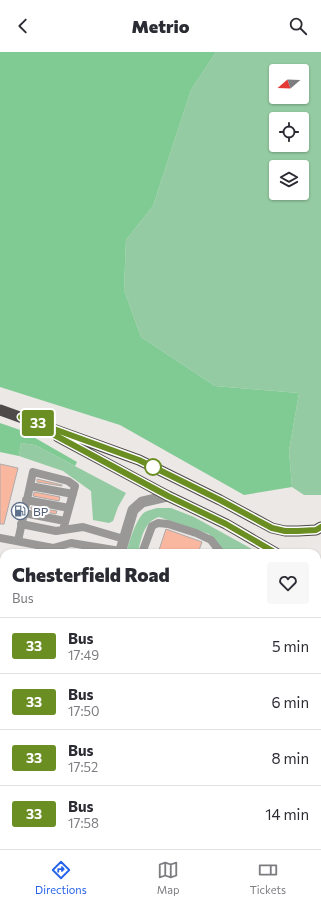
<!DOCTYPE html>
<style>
:root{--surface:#fff;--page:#f7f7f7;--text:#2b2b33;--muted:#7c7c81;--line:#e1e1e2;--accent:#2563eb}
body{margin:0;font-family:Commissioner,sans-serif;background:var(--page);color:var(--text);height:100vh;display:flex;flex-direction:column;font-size:15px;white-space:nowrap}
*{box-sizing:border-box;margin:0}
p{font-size:13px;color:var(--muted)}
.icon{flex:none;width:22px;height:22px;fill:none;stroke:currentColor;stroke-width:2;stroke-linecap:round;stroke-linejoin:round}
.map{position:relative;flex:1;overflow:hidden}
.drawer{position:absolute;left:0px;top:497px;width:321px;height:300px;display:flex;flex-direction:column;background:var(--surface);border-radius:12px 12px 0 0;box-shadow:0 1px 3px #0004}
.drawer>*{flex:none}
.badge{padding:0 8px;border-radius:3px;font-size:14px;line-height:26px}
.needle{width:26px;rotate:251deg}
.fabs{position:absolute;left:269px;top:12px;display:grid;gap:8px}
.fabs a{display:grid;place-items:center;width:40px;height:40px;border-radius:4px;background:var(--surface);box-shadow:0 1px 3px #0004;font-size:20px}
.map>.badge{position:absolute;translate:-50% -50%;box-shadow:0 0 0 2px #fff}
.round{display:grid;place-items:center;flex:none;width:42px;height:42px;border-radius:4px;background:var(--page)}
.summary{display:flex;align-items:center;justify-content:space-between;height:68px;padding:0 12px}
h1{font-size:19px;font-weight:800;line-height:30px}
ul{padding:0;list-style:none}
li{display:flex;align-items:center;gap:12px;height:56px;padding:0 12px;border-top:1px solid var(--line)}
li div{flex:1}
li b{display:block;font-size:15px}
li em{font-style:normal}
li .badge{min-width:44px;font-weight:700;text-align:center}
header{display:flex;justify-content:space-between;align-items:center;height:52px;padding:0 12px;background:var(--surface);font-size:18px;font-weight:800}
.tab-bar{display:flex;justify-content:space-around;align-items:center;height:56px;border-top:1px solid var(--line);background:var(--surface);font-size:11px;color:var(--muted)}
.tab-bar a{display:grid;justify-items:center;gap:2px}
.tab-bar .selected{color:var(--accent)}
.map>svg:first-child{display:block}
.green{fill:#95cba2;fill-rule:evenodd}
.forest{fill:#80ca94}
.building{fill:#fab79f;stroke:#aeaaa9}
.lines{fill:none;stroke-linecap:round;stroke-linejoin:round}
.service{stroke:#9a9897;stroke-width:8}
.minor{stroke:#9a9897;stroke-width:11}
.trunk{stroke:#4e4a4a;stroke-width:11}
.line-casing{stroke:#fff;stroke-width:9}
.line{stroke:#6b8e23;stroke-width:6}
.stop-dot{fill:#fff;stroke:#6b8e23;stroke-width:2}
.labels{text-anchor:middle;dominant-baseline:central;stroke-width:4;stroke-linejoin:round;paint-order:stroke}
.service-label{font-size:12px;fill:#4e5e75;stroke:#fff;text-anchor:start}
</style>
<header><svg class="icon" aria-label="back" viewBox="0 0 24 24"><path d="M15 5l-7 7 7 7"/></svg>Metrio<svg class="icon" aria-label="search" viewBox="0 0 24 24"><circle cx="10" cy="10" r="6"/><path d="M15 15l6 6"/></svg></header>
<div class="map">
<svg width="321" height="797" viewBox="0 0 321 797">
<rect width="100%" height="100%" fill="#ebe8e5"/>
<!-- green -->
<path class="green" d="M216,0H321V443H304L292,435L289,399L299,341L215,334L141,285L124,238L126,188L153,154L191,38ZM276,19H302V45H276ZM276,67H302V93H276ZM276,115H302V141H276Z
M21,391L35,393L126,441L118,455L113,469L109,471L93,468L91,439L63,419L19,404Z
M157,456H171L194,465L259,501H224L209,482L159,465C143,470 141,488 138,501H126C129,491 136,466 145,460C148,458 154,457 157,456Z
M317,546L321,551V584L317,587Z
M321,646V679C314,670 319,657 321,646Z"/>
<!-- forest -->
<path class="forest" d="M0,0H216L191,38L153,154L126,188L124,238L141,285L215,334L299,341L289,399L292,435L244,443L120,373L0,335Z
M0,371L23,379L77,410L75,414L35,393L21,391L19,404L0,400Z"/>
<!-- building -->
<path class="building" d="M0,412L18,416L4,472H0Z
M37,427L62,433V434L37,430Z
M34,440L60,445L59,449L33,444Z
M31,455L57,459L56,462L31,457Z
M166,477L202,490L198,501H158Z"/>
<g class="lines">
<!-- service -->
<path class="service" d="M30,434L73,442
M26,448L69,456
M24,461L65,469
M21,472L56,479L83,475L124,487
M0,486L53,496L71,491L120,499
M18,489L33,420L68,429L75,434L63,478
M142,501L152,474L158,471L168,472L196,481L211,488L221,501
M317,694L321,696
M0,698L2,693"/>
<!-- minor -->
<path class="minor" d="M120,501L133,458L142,450L168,444
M0,531L4,532
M317,607L321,606
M244,797L246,793"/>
<!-- trunk -->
<path class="trunk" d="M0,358L139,408L220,448L272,476L285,479H298L316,478L321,475
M58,385L168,444L226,472L276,501
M317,529L321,532"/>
</g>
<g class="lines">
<!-- line casing -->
<g class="line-casing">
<path id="line" d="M276,501L226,472L168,444L21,365L139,408L220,448L272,476L285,479H298L316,478L321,475"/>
</g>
<!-- line -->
<use href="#line" class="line"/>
</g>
<!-- icons -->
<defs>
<g id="fuel-ring" transform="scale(0.9)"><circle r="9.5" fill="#fff" stroke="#5c6f8a" stroke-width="1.5"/><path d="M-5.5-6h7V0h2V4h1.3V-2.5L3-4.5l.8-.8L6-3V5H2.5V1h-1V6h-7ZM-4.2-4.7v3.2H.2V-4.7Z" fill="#5c6f8a"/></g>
</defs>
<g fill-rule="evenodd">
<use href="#fuel-ring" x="20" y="459"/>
</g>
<!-- markers -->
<circle class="stop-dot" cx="153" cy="415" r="8"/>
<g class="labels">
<!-- service labels -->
<g class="service-label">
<text x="33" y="459">BP</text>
</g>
</g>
</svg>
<div class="fabs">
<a><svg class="needle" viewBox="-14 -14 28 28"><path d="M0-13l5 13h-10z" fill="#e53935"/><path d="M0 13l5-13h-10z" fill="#7c7c81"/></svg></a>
<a><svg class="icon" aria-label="locate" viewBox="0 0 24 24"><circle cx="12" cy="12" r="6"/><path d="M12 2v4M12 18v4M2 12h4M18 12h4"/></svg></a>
<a><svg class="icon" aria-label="layers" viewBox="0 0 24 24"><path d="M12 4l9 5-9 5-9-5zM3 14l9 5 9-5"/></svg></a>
</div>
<b class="badge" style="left:38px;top:371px;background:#6b8e23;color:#fff">33</b>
<section class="drawer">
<div class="summary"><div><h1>Chesterfield Road</h1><p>Bus</p></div><a class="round"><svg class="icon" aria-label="heart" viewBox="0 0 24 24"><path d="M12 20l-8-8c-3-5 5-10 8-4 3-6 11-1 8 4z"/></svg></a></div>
<ul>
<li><span class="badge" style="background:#6b8e23;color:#fff">33</span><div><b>Bus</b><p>17:49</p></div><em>5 min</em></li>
<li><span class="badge" style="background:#6b8e23;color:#fff">33</span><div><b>Bus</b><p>17:50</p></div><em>6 min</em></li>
<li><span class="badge" style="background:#6b8e23;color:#fff">33</span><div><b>Bus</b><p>17:52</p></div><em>8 min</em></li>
<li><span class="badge" style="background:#6b8e23;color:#fff">33</span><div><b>Bus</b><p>17:58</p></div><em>14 min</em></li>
</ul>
</section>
</div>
<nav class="tab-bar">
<a class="selected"><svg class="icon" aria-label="directions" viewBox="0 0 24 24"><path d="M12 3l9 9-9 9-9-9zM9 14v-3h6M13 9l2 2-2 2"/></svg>Directions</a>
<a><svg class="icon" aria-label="map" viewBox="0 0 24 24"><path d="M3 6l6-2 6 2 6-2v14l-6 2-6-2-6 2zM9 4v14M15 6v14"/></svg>Map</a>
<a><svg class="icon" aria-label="tickets" viewBox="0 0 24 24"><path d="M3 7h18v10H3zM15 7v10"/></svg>Tickets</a>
</nav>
